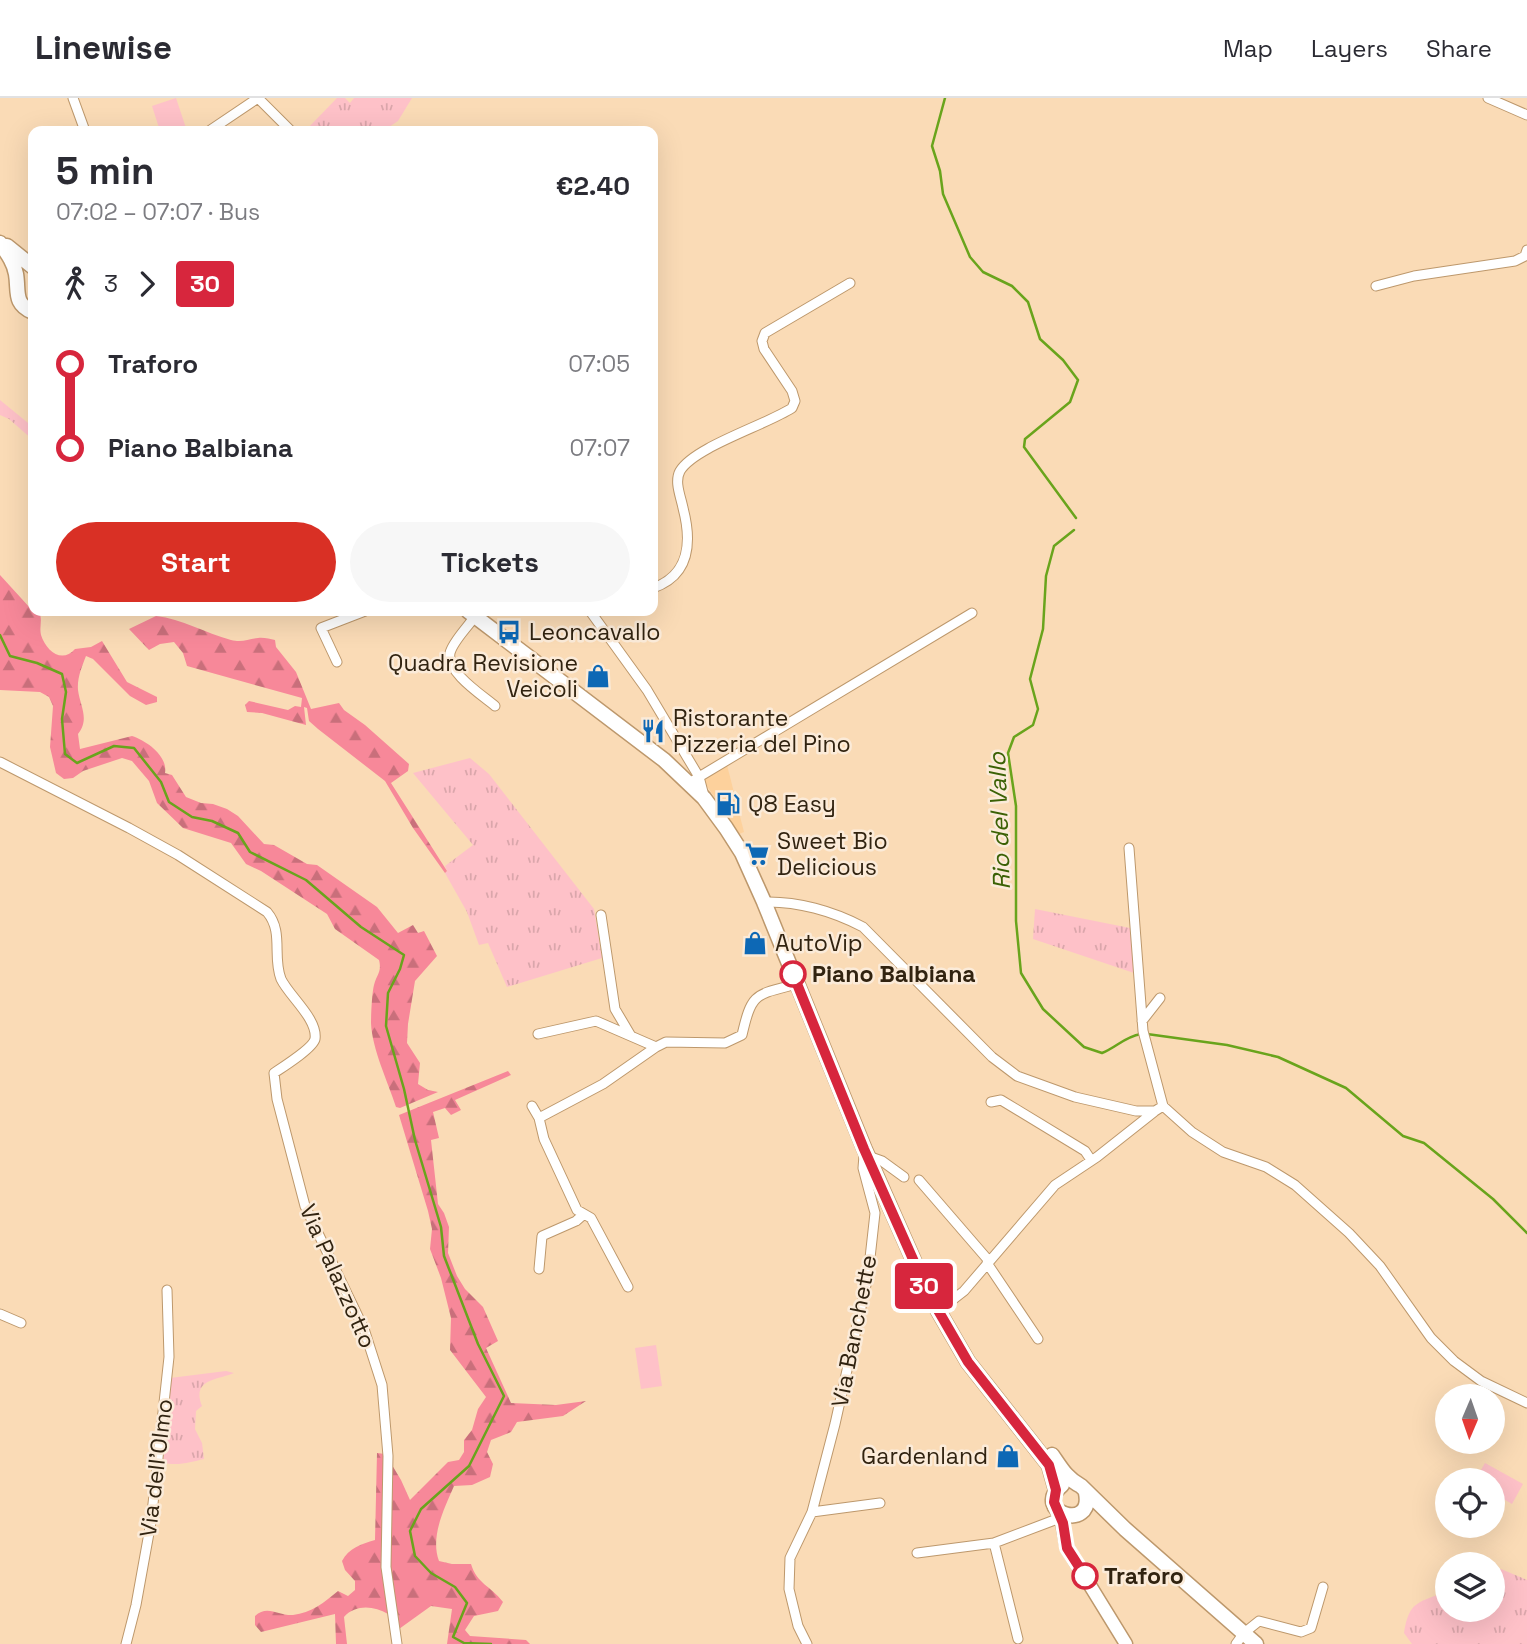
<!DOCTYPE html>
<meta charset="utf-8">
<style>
:root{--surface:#fff;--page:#f7f7f7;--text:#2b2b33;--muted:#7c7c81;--line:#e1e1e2;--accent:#d93025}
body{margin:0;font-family:"Space Grotesk",sans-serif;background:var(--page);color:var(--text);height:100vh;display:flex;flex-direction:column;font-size:26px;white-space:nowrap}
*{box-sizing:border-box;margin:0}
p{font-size:23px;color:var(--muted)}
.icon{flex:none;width:38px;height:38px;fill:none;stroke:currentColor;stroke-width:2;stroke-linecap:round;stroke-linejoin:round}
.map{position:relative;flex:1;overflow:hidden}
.panel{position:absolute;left:28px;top:28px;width:630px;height:490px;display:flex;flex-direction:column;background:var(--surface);border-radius:14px;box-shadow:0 7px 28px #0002}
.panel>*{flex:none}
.badge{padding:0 14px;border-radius:5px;font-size:24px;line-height:46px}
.needle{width:46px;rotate:182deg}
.buttons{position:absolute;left:1435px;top:1286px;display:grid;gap:14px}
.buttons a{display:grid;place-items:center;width:70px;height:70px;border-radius:50%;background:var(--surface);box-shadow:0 7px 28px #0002;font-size:35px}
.map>.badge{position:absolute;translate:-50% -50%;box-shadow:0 0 0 4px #fff}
.legs{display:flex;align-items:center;gap:10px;height:77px;padding:0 28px;font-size:23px}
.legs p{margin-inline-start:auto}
.head{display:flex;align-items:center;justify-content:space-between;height:119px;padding:0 28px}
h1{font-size:38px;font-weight:700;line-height:52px}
.button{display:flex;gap:14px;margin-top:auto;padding:14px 28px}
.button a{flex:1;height:80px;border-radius:42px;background:var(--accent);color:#fff;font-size:28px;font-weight:700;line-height:80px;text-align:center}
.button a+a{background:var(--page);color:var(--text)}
ul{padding:0 28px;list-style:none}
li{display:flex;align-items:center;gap:24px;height:84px;font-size:26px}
li i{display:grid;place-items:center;width:10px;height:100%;margin:0 9px;background:currentColor}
li i::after{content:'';width:18px;height:18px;margin:-9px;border:5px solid;border-radius:50%;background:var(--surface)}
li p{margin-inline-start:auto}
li:first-child i{background:linear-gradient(#0000 50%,currentColor 0)}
li:last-child i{background:linear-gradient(currentColor 50%,#0000 0)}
header{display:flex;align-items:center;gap:42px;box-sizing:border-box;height:98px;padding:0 35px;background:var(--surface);border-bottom:2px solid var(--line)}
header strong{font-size:33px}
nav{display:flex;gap:38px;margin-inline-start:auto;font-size:24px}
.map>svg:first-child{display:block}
.built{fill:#fdd19c}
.grass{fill:url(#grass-tufts)}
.forest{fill:url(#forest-firs)}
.pitch{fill:#fec1c8}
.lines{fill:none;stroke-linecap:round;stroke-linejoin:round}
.stream{stroke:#69a41c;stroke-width:2.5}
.minor-casing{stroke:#bd986c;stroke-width:11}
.secondary-casing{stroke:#bd986c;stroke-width:15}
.primary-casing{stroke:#bd986c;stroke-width:17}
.minor{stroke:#fff;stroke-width:9}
.secondary{stroke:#fff;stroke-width:12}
.primary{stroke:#fff;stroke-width:14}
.line-1-casing{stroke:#fff;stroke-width:16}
.line-1{stroke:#d7263d;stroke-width:10}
.stop-1-dot{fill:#fff;stroke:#d7263d;stroke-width:3.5}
.labels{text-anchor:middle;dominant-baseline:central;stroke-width:5;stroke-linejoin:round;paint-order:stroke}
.poi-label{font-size:23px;fill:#312310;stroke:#fbebd9;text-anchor:start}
.stop-label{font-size:23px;font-weight:bold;fill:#312310;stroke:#fbebd9;text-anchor:start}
.street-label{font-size:23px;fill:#312310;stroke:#fbebd9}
.water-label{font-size:24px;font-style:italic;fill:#3b6105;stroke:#fbebd9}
</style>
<header>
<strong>Linewise</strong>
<nav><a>Map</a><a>Layers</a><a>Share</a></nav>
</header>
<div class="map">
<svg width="1527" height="1546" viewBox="0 0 1527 1546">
<defs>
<pattern id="grass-tufts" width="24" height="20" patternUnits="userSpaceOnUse" patternTransform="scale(1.75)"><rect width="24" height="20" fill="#fec1c8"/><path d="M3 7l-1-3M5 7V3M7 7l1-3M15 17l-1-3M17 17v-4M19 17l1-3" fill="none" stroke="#daa6ab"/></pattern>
<pattern id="forest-firs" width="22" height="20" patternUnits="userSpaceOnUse" patternTransform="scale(1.75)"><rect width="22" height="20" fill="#f78899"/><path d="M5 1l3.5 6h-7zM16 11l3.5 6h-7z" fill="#c96f7b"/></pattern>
</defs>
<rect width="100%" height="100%" fill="#fadbb6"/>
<!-- built -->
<path class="built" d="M727,667L744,734L739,736L703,682Z"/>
<!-- grass -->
<path class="grass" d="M337,0H345L350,5L354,0H412L398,23L383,33H305Z
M0,302L33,329V342L9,321L0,317Z
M470,660L489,676L594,811L602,860L507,889L488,845L479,847L467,814L445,775L447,773L445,768L473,747L413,675Z
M1035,811L1130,830L1134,875L1033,841Z
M226,1273L234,1275C218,1282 191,1281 202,1308L196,1313L195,1331L202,1345L204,1361C191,1364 176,1369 163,1364L170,1280Z
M1501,1471L1527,1482V1546H1412L1404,1535C1409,1502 1419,1505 1447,1493V1512H1493V1474Z"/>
<!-- forest -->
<path class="forest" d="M0,477L31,511L39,514C43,522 39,528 41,537C46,553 62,566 75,551L91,549L102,543L127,584L157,599V604L146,607L130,598L93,561L86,558C82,568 77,580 78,592C80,608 90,621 78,636L80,651L132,638C147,643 168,658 165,675L172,677L186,699L201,705L213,706L227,711L238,718L264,746L274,747L307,766L317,767L377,809L398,835L413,827L418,835L424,833L437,858L415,883L408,926L407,945L420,965L418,986L428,992L438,994L400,1010L396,1009C388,984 372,951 371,925C371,917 372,894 374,887C377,876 382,874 379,862L335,831L327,816L261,773L246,766L231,745L183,730L157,705L149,683L132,663L122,660L83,673L73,680L64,681L56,675L50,649L53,608L49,599L40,594L0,592Z
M156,518C182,521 205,535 231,542C242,545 248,541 258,540C263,539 270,541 275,542L276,549L296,574L311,611L339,605L344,612L365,627L409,666L408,673L391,685L447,773L445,775L413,730L385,683L318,631L309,623L307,610L304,609L306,627L262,615L247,614L245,607L249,603L288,612L295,608L301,609L302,600L187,568L183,555L174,544L160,546L149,552L129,531Z
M508,973L511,977L455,1002L461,1012L451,1017L445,1010L433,1014L439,1040L431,1042L438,1106L444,1115L449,1129L448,1155L457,1178L465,1191L483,1209L498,1243L486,1250L511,1305L556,1307L586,1303L563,1318L517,1324L511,1334L491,1342L487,1354L493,1366L490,1379L472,1387L454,1388C444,1411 430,1439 439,1463L452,1466H471C477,1486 490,1487 503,1504L498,1513L474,1518L465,1532L470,1538L526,1542L530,1546H447L452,1511L431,1508L399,1531L390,1468L392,1367L401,1382L410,1402L448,1364L459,1362L464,1354V1342L472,1332L478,1311L486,1299L450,1252L451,1220L441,1180L430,1151L432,1131L428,1113L399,1017Z
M377,1355L385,1356L382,1470L388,1516C374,1508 356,1506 344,1519L347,1546H336L335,1516L261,1534L255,1527V1518C267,1506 279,1518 293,1517C311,1515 325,1504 338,1493L348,1498L355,1492V1483L345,1472L342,1463C349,1450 361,1446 375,1442Z"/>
<!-- pitch -->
<path class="pitch" d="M176,0L187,33H160L152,8Z
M656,1247L662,1288L641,1291L635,1250Z
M1485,1365L1523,1386L1512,1406L1493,1395V1382H1475Z"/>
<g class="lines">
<!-- stream -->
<path class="stream" d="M945,0L932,48L940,73L943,96L970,159L983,174L1012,188L1028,204L1040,241L1063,262L1078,282L1070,304L1025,341L1024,349L1076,420
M1074,432L1054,448L1046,478L1043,531L1030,581L1038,611L1033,627L1014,639L1008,655L1016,708V823L1021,875L1043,911L1084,949L1102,955C1117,949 1124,939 1141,936
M0,537L10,558L37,565L62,576L66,594L62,621L65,656L77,665L114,648L134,650L161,684L169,704L192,719L212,723L238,735L250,754L306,782L361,829L404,857L400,871L388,895L386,928L404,991L415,1042L441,1129L444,1158L478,1246L504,1298L469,1368L421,1411L410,1433L415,1458L431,1475L455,1489L467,1505L453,1539L464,1545L491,1546
M1147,936L1227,947L1278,959L1346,990L1403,1038L1424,1045L1493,1101L1527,1135"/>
<!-- minor casing -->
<g class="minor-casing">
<path id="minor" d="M73,0L85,33
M258,0L291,33
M1488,0L1527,17
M209,33L258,0
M1376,188L1414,178L1515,163L1525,158L1527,152
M653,490C690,477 692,444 683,410C681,399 674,384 680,373C694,349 766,327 792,310L795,303L792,293L764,251L762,243L765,235L850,185
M590,513L647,592L699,679L704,698
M475,518C468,529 453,543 450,555C446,574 482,597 495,608
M337,564L321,530L365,513
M0,664L129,730L178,757L267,814C284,834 272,858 281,881C289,898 318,921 315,941C313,950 283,969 274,975L277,1001L305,1108L364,1231L382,1287L388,1358L386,1469L397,1546
M689,685L972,515
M1129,750L1143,933L1163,1008L1192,1034L1223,1054L1266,1069L1295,1087L1349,1135L1380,1168L1431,1240L1454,1263L1481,1283L1527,1305
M764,804C797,803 833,813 863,829L992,959L1017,978L1075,999L1136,1013H1155L1163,1008
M601,817L615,911L631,938
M1142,923L1160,900
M538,936L596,923L656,949L666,944L725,945L742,937C752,894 755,897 797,886
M991,1004L1001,1002L1085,1053L1091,1062
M532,1008L539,1020L544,1041L577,1112L591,1120L628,1189
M539,1020L603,986L656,949
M868,1058L882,1063L904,1079
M919,1082L989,1163
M987,1165L1038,1241
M539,1171L542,1138L576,1123L584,1116
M937,1214L964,1193L1055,1087L1097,1059L1154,1014
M0,1216L21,1225
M812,1414L880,1405
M994,1445L1018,1541
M917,1455L994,1445L1052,1423L1057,1421L1060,1414
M126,1546L136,1507L151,1424L169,1259L167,1192
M807,1546L798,1528L789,1491L790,1460L812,1414L835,1326L868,1178L875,1115L863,1070L864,1057
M1236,1546L1244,1535L1259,1523L1301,1534L1311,1530L1323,1489"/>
</g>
<!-- secondary casing -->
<g class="secondary-casing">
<path id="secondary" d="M1060,1414L1067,1450L1126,1546"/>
</g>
<!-- primary casing -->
<g class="primary-casing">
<path id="primary" d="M0,145C7,155 14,164 16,176C19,193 13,206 33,214
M7,148L33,169
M468,513L664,662L704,700L726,730L742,755L764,804L864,1050L928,1195L968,1264L1049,1367L1056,1392
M1052,1357C1061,1370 1067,1381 1081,1388L1125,1431L1256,1546
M1062,1387C1030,1414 1094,1435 1086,1395"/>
</g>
<!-- minor -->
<use href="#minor" class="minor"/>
<!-- secondary -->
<use href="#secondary" class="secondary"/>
<!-- primary -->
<use href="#primary" class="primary"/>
</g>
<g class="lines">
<!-- line-1 casing -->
<g class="line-1-casing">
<path id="line-1" d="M793,876L864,1051L928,1195L968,1264L1049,1367L1056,1392L1054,1404L1063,1425L1067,1450L1085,1478"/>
</g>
<!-- line-1 -->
<use href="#line-1" class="line-1"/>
</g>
<!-- icons -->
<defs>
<g id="bus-bare" transform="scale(1.89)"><path d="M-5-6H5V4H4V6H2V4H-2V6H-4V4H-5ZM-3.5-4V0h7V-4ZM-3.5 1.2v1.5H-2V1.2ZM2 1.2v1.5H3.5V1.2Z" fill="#0d68b5" stroke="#fbebd9" stroke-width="2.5" paint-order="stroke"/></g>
<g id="shop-bare" transform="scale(1.89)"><path d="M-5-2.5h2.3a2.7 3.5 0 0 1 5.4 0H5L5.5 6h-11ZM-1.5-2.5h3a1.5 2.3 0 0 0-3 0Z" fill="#0d68b5" stroke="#fbebd9" stroke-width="2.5" paint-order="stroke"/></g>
<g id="restaurant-bare" transform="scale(1.89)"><path d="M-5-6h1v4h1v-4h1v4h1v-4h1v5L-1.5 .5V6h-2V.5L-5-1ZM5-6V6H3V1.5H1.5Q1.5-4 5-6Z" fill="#0d68b5" stroke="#fbebd9" stroke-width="2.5" paint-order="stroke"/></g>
<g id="fuel-bare" transform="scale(1.89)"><path d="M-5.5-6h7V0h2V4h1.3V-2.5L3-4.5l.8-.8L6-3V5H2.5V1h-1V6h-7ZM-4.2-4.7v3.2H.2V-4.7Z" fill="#0d68b5" stroke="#fbebd9" stroke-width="2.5" paint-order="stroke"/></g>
<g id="supermarket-bare" transform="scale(1.89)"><path d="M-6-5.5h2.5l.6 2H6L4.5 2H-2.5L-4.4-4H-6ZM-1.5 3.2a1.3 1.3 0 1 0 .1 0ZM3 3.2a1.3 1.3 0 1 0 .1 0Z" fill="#0d68b5" stroke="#fbebd9" stroke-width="2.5" paint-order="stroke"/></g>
</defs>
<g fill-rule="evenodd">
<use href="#bus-bare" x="509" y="534"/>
<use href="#shop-bare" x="598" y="578"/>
<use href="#restaurant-bare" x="653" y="633"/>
<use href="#fuel-bare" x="728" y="706"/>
<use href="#supermarket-bare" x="757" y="756"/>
<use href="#shop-bare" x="755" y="845"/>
<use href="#shop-bare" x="1008" y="1358"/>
</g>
<!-- markers -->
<g class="stop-1-dot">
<circle cx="793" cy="876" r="12"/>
<circle cx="1085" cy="1478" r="12"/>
</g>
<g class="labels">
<!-- poi labels -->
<g class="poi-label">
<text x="529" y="534">Leoncavallo</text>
<text x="578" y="565" text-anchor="end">Quadra Revisione<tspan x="578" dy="26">Veicoli</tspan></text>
<text x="673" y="620">Ristorante<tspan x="673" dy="26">Pizzeria del Pino</tspan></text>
<text x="748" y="706">Q8 Easy</text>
<text x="777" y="743">Sweet Bio<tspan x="777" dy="26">Delicious</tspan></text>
<text x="775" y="845">AutoVip</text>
<text x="988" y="1358" text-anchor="end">Gardenland</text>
</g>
<!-- stop labels -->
<g class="stop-label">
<text x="812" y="876">Piano Balbiana</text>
<text x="1104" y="1478">Traforo</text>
</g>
<!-- street labels -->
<g class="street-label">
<text transform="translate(338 1178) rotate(66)">Via Palazzotto</text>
<text transform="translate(854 1233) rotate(-79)">Via Banchette</text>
<text transform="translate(156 1370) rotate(-83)">Via dell'Olmo</text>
</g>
<!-- water labels -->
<g class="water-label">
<text transform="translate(999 723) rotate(-92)">Rio del Vallo</text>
</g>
</g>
</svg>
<div class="buttons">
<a><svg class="needle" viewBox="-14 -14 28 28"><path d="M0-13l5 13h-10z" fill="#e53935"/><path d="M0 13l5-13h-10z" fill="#7c7c81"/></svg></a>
<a><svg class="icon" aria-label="locate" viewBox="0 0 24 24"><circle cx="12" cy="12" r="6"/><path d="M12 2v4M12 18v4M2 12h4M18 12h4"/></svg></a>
<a><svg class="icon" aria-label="layers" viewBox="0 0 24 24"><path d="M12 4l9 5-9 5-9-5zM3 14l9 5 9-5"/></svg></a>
</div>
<b class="badge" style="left:924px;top:1188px;background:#d7263d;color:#fff">30</b>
<section class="panel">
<div class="head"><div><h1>5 min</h1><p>07:02 – 07:07 · Bus</p></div><b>€2.40</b></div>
<div class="legs"><svg class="icon" aria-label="walk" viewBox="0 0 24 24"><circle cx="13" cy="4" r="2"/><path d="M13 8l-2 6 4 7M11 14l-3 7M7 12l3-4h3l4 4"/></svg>3<svg class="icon" aria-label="forward" viewBox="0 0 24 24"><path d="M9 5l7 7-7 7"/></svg><b class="badge" style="background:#d7263d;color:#fff">30</b></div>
<ul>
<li><i style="color:#d7263d"></i><b>Traforo</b><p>07:05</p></li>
<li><i style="color:#d7263d"></i><b>Piano Balbiana</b><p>07:07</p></li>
</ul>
<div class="button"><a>Start</a><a>Tickets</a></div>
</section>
</div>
